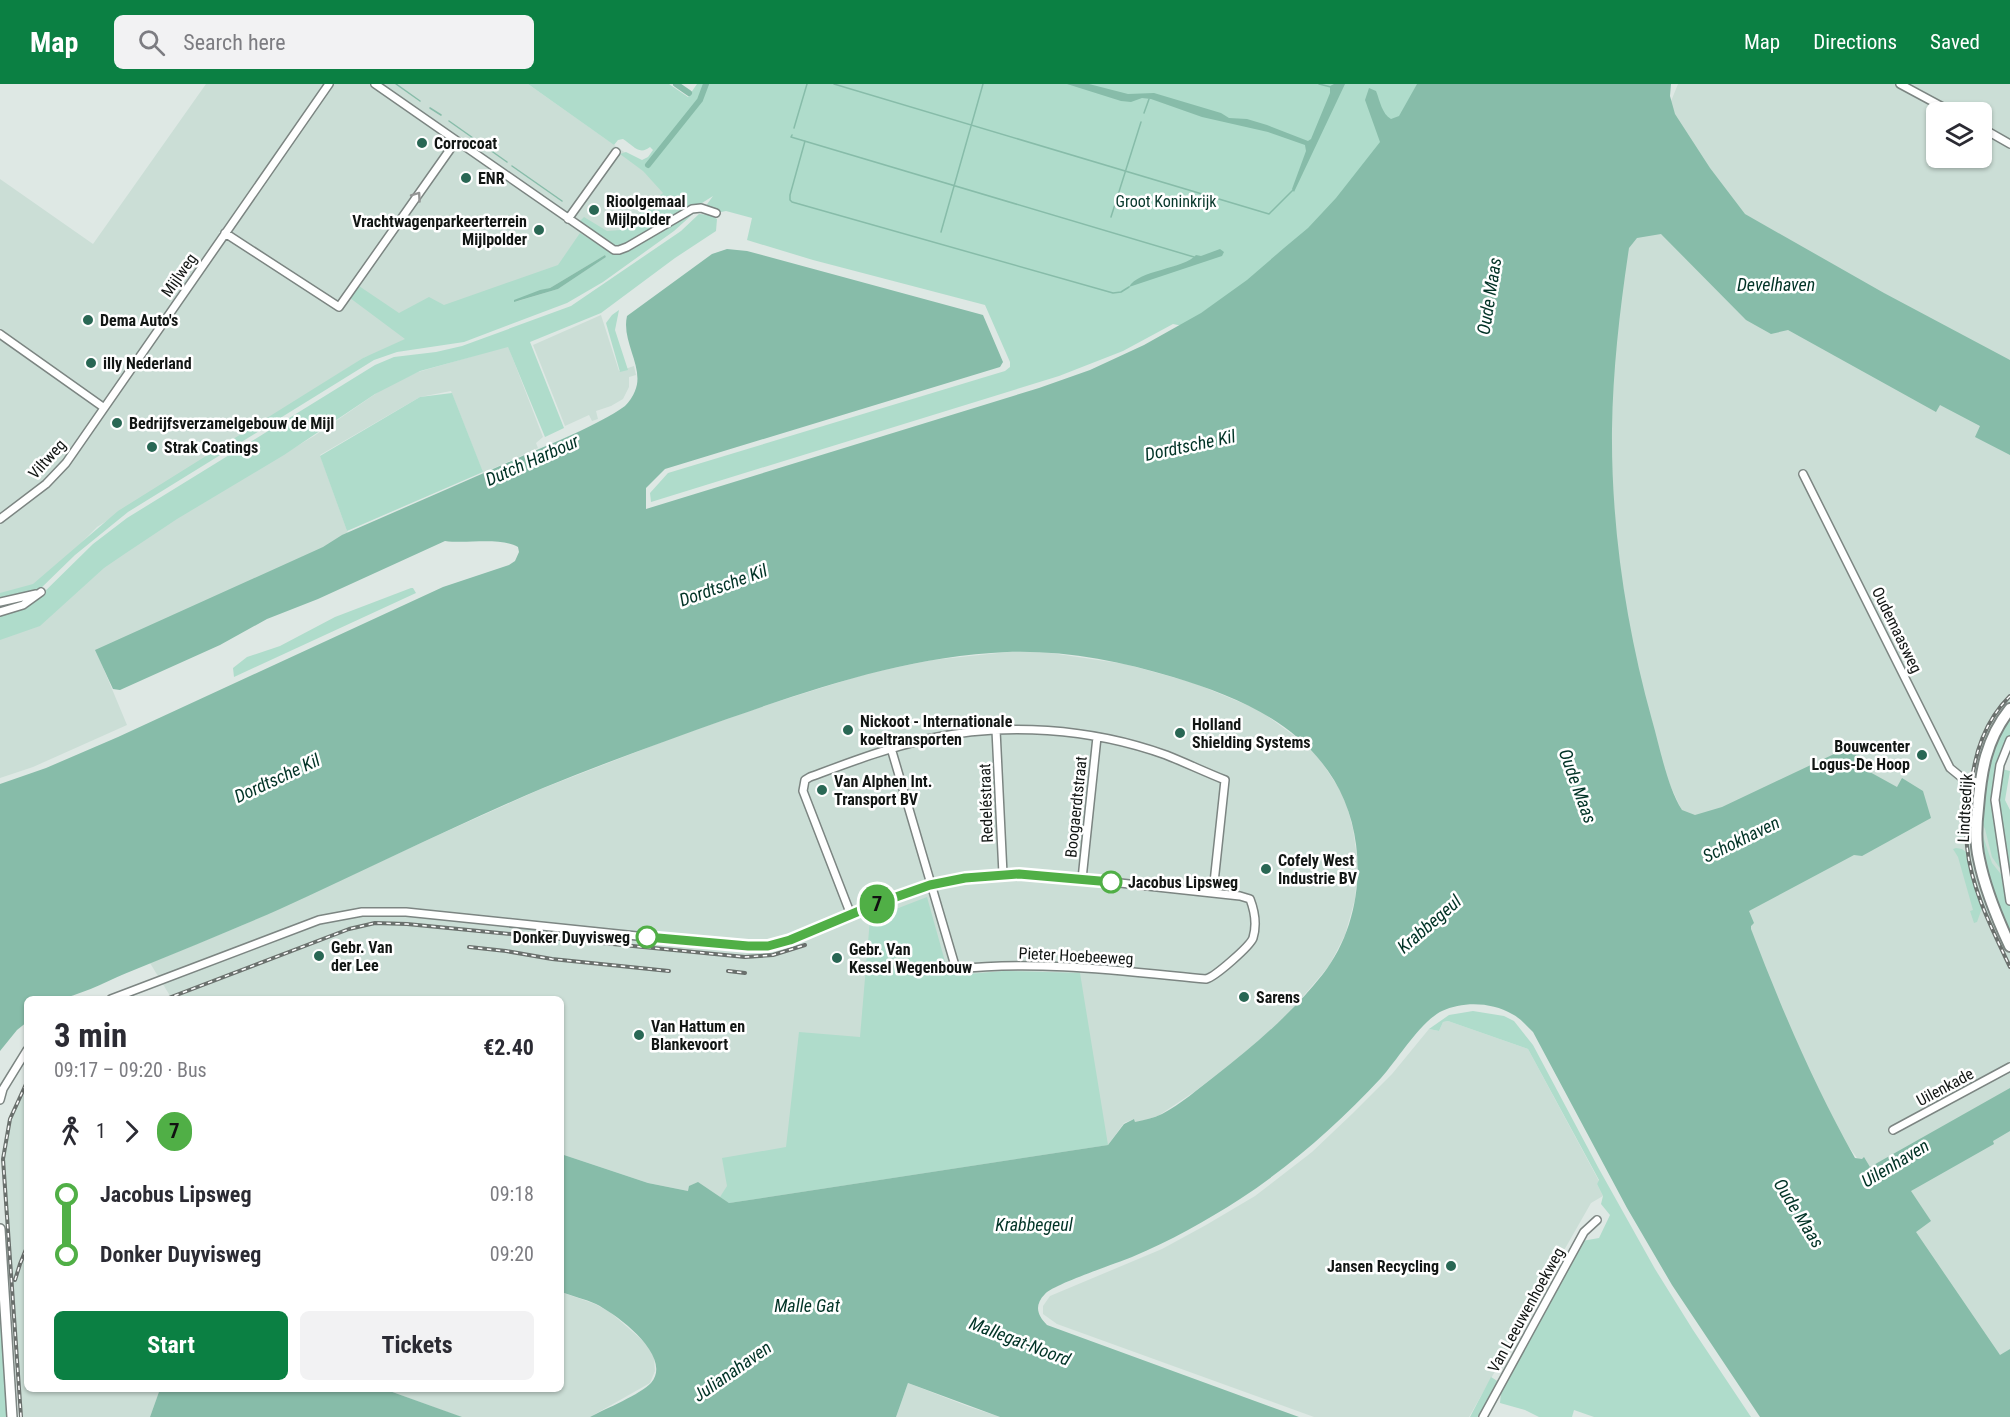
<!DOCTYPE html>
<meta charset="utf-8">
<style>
:root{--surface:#fff;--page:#f2f2f3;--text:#2b2b33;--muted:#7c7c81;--accent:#0b8043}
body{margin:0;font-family:"Roboto Condensed",sans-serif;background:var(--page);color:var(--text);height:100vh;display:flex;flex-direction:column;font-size:22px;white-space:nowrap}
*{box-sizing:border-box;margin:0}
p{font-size:20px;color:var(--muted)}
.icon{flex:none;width:33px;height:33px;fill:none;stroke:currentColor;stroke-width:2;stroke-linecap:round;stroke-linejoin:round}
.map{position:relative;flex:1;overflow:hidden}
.side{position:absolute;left:24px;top:912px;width:540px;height:396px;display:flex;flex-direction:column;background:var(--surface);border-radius:9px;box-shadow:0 2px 4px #0004}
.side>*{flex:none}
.badge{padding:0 12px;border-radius:20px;font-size:21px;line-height:39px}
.tools{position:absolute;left:1926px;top:18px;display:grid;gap:12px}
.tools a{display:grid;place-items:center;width:66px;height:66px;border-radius:9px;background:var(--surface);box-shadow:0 2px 4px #0004;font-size:30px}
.map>.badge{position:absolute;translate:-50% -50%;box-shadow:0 0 0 3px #fff}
.legs{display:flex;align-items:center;gap:9px;height:66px;padding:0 30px;font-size:20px}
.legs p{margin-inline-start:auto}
.head{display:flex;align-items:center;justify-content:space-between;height:102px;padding:0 30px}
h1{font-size:33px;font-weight:700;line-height:45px}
.primary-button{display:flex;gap:12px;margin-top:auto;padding:12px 30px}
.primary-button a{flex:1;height:69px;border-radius:9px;background:var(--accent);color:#fff;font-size:24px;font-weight:700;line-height:69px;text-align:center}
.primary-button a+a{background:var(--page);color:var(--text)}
ul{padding:0 30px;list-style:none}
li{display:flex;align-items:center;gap:21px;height:60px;font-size:22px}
li i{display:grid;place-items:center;width:9px;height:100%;margin:0 8px;background:currentColor}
li i::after{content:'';width:15px;height:15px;margin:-8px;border:4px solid;border-radius:50%;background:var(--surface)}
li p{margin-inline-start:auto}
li:first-child i{background:linear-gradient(#0000 50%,currentColor 0)}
li:last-child i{background:linear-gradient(currentColor 50%,#0000 0)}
header{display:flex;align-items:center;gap:36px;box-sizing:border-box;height:84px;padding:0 30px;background:var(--accent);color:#fff}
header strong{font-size:28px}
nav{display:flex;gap:33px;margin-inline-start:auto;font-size:21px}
.search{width:420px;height:54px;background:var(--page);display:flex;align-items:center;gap:15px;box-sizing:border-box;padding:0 21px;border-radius:9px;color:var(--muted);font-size:22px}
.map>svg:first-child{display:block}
.built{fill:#cbded6;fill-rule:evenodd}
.green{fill:#afdccb;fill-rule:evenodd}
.water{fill:#87bca9}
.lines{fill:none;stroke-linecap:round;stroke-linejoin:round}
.stream{stroke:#87bca9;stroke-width:1.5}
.canal{stroke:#87bca9;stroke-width:6}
.minor-casing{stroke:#7c8582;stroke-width:10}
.tertiary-casing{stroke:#7c8582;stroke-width:12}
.secondary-casing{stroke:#7c8582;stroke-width:14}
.minor{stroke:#fff;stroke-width:7}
.tertiary{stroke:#fff;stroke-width:9}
.secondary{stroke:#fff;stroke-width:10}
.rail-casing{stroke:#6a706d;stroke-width:4}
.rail{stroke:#fff;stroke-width:1.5;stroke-dasharray:4.5;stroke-linecap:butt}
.oneway{stroke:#949695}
.line-1-casing{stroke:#fff;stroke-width:14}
.line-1{stroke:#50af46;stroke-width:9}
.poi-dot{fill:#296754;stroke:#fff;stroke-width:2}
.stop-1-dot{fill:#fff;stroke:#50af46;stroke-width:3}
.labels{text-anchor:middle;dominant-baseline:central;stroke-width:5;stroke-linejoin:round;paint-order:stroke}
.poi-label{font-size:16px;font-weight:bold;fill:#121614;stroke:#fff;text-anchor:start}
.park-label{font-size:16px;fill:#07382b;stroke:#fff}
.street-label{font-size:16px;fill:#121614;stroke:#fff}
.stop-label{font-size:16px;font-weight:bold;fill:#121614;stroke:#fff;text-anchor:start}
.water-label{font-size:18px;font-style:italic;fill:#013326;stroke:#fff}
</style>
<header>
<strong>Map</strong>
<div class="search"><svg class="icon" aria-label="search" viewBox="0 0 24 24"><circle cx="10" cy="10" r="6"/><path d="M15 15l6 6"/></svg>Search here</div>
<nav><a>Map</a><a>Directions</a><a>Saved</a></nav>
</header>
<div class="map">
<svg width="2010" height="1333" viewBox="0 0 2010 1333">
<rect width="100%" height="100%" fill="#dee8e4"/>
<!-- built -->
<path class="built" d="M206,0H528L644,82L645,89L673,114L624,173L564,215L365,273L97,443L39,502L0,519V95L93,160Z
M1678,0H2010V638L1989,732L2010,825V1265L2000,1272L1818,1020L1613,578L1605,180ZM1936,28H1982V74H1936Z
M601,231L619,287L634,282L636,291L629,293V303L623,315L611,322L596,327L598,335L592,337L589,331L565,342L533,261Z
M508,262L543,353L536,359L538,364L483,389L451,307L420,313L320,371L351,458L97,569L127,641L33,683L0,694V551L114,470L314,352L384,304L418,288Z
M1008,568H1044L1125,580L1194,599L1259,626L1308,662L1321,677L1340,706L1347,722L1353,745L1358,780L1355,815L1345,851L1329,882L1288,930L1245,969L1194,1008L1158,1032L1135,1039L1134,1035L1124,1039L1108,1061L729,1119L688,1107L648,1099L561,1070V915H172L150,879L243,841L436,752L541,705L675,653L773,619L869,589L932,576Z
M1448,937L1528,965L1599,1097L1597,1100L1603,1112L1591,1119L1469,1333H1314L1057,1240L1043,1230V1222L1050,1212L1162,1165L1206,1141L1255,1112L1312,1068L1352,1030L1392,990L1429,945L1439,947L1443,938Z
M23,1003L27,1008V1305H160L150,1333H20L4,1091V1063L7,1046Z
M561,1208L595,1220L610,1228L641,1255L650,1265L654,1274L655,1287L650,1299L590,1333H461L384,1305H561Z
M908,1299L967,1322L1000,1333H896Z"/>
<!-- green -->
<path class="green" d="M528,0H669L688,13L697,0H1424L1391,55L1298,162L1183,242L1173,240L1123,267L1059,292L651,418L650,409L668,389L1005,287L1010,283V278L985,221L813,176L747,156L752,134L726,127L721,128L705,123L713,112L702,119L690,122L623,161H613L579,138L584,133L607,147L621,146L663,109L643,87L620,70L626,68L642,76L648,73L653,66L650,63C639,72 633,61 623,55L618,56L614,61Z
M692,129H694L674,147L603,198L567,219L464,258L397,268L374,276L128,428L75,471L38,507L0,516V509L33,500L118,427L363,274L405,255L350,214L359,202L399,229L429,213L444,221L558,181L580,149L612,169H622ZM605,171L606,173L558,205L515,218L536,208L550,204Z
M699,130L711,131L717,135L716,147L675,174L601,229L530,258L564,344L545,353L508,263L420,287L375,310L284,371L177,435L123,471L104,484L40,542L0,556V531L21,524L34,518L93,460L127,434L375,281L394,273L436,268L462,262L571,222L681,147Z
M619,226L615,246L628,286L620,288L606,239L612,231Z
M452,309L483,388L347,447L320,372L420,313Z
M411,504H413L416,509L234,593L233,584L247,573L280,562L335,533Z
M2010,630V652L2001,669L1994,700V720L2003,785L2001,786L1992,773L1985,745L1980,735L1987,676Z
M2002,685L2010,687L2005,716L2010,726V807L1998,728V709Z
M1980,743L1992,779L2004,794L2010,823V854L1983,779Z
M1956,764L1962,765L1967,769L1982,824L1977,838L1974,839L1970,827L1973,826L1958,773L1953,765Z
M927,813L946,881L951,889L958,891L1004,887L1080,889L1108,1061L729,1119L720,1113L727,1102L722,1074L786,1063L799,948L860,953L870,835Z
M1473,927L1504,932L1514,937L1533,961L1599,1085L1655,1185L1693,1246L1751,1333H1594L1574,1326L1572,1333H1539L1525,1326L1500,1319L1501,1308L1582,1157L1599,1154L1610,1131L1601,1120L1603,1112L1597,1100L1599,1096L1528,965L1448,937L1443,938L1439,947L1429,945L1449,931Z
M0,1221L8,1333H0Z
M1491,1293L1499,1298L1478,1333H1470Z"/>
<!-- water -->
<path class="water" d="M1067,0H1089L1128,10L1154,9L1221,29L1229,34L1247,35L1267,41L1308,57L1311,55L1330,9V2L1334,0H1345L1294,108L1292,105L1306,67L1305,61L1268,48L1202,33L1151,15L1142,14L1131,18L1121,17Z
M1417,0H1671L1670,12L1675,30L1710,84L1745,130L1884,209L2010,276V371L1975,353L1980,342L1940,321L1936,328L1788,246L1771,250L1746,236L1661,150L1637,154L1629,164C1620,224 1613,284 1612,345C1611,443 1626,542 1652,636C1660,664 1667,702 1682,726L1695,731L1722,723L1851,662L1871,683L1868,687L1897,703L1902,694L1923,707L1931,734L1862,772L1854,771L1749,827L1754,839L1751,842V845C1781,924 1814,1001 1855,1074L1862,1075L1864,1073L1870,1083L2010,1004V1047L1993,1057L1994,1060L1911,1107L1931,1137L1916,1148L2000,1271L2010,1265V1333H1760L1672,1201L1627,1124L1533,948C1526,941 1520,934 1512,930C1492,918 1463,917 1442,927C1421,937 1398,975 1381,994C1339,1039 1292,1081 1240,1115C1206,1137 1170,1157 1132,1173C1115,1180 1054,1200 1045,1210C1034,1221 1037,1231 1047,1241L1299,1333H1000L908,1299L896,1333H590C605,1325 641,1310 651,1299C674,1272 616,1230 596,1220C585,1215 572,1212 561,1208V1070L648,1099L688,1107L689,1102L698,1098L729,1119L1108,1061L1124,1040L1134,1035L1135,1038C1144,1036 1154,1034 1162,1030C1181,1020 1198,1005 1215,992C1254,962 1292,929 1323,890C1365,836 1369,754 1334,696C1298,637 1235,612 1173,593C1120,577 1063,566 1007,568C910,572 818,603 727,635C665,657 604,679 543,704C454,742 368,785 280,825C232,846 183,866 134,886C111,895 88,908 64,914C53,917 39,915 27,915V938L17,946L0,967V700L46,684L118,653L443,503L509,481L515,477L519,468L518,463C500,453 467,460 445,457L318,515L267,535L220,561L120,606L113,605L95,566L323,463L342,451C401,425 460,400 518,374C550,360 597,342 625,322C629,318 633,312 635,307C645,284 621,258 627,232L712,170L727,165L747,167L983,231L1003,278L1000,283L665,385L646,404V425L1039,304L1090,286L1144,261L1201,229L1247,196L1284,164L1308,144L1336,114L1380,58L1365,16L1369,4L1376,7C1380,17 1382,30 1391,35L1399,32Z
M1220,165L1224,168L1222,172L1129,203C1138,186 1184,185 1196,171L1201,172Z
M605,171L606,173L558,205L514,218V216L540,206L550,204Z
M160,1305H384L462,1333H150Z"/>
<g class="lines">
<!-- stream -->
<path class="stream" d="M396,0L420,17
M834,0L1269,130L1293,106
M1319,0L1331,3
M430,24L441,31
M1144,29L1149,15
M449,37L507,78
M794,44L807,0
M792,51L791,53L1194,173
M805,57L790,111V116L792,118L1113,209L1121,208L1129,203
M512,82L562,117
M1111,133L1141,38
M941,148L983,0"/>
<!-- canal -->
<path class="canal" d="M676,0L689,9
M648,81L700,16L706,0"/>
<!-- minor casing -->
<g class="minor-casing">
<path id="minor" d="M375,0L614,166H619L627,163L692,125L701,124L716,129
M1900,0L1952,28
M1982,44L2010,60
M568,135L616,68
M225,149L339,223L456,57
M0,250L103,323
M1803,390L1950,684L1961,693L1980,699
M0,435L46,400L66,379L329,0
M0,518L36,510
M0,528L23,521L41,508
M996,646L1003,790
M2010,656L2000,681L1995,716L2010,817
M1082,795L1097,653
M851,831L803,707L805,696L810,693C848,679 887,664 927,655C1005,638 1091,644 1166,671C1186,679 1205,688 1225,696L1213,808
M111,915L319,836L362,828H406L685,857L748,862H768L790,856L876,820L930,801L984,792L1019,790L1046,791L1240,812L1250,815C1255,828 1257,841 1253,854C1250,862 1215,893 1206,895C1122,887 1039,876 956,885L891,664
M0,1016L3,1005L27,966
M1893,1046L2010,983
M1483,1333L1584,1148L1597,1136"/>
</g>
<!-- tertiary casing -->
<g class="tertiary-casing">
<path id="tertiary" d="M0,1145L12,1333"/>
</g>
<!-- secondary casing -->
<g class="secondary-casing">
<path id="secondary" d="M2010,625C1986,655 1981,687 1978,724C1976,741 1975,758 1979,775C1985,805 1997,834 2010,862"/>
</g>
<!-- minor -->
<use href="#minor" class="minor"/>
<!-- tertiary -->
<use href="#tertiary" class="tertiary"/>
<!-- secondary -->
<use href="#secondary" class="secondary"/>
<!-- rail casing -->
<g class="rail-casing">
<path id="rail" d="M2010,612C1985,637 1975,668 1971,702C1968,722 1965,742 1967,762C1971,804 1992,845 2010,883
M469,863L506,867L552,875L669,887
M728,887L745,889
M166,915L349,845L375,839L407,840L745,873L773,871L805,861
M15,1196L20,1180L27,1163
M21,1333L3,1075L10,1035L27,998"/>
</g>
<!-- rail -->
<use href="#rail" class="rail"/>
</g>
<!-- one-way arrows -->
<defs><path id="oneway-chevron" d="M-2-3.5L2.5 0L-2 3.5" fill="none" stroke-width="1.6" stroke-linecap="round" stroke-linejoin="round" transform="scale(1.5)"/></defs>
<use class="oneway" href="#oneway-chevron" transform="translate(417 112) rotate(-55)"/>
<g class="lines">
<!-- line-1 casing -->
<g class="line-1-casing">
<path id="line-1" d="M647,853L748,862H768L790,856L876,820L930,801L965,794L1019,790L1111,798"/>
</g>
<!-- line-1 -->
<use href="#line-1" class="line-1"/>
</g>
<!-- markers -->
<g class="poi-dot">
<circle cx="422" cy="59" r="6"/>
<circle cx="466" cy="94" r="6"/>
<circle cx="594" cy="126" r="6"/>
<circle cx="539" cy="146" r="6"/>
<circle cx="88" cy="236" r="6"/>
<circle cx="91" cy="279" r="6"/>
<circle cx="117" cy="339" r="6"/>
<circle cx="152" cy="363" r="6"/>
<circle cx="848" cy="646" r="6"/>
<circle cx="1180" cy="649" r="6"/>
<circle cx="1922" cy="671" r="6"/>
<circle cx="822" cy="706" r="6"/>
<circle cx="1266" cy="785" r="6"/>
<circle cx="319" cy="872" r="6"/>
<circle cx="837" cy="874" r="6"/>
<circle cx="1244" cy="913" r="6"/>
<circle cx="639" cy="951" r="6"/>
<circle cx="1451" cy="1182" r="6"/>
</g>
<g class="stop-1-dot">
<circle cx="1111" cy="798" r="10"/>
<circle cx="647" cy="853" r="10"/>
</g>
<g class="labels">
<!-- poi labels -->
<g class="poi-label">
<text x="434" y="59">Corrocoat</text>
<text x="478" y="94">ENR</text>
<text x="606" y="117">Rioolgemaal<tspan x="606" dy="18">Mijlpolder</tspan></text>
<text x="527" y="137" text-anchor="end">Vrachtwagenparkeerterrein<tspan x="527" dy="18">Mijlpolder</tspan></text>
<text x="100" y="236">Dema Auto's</text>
<text x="103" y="279">illy Nederland</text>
<text x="129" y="339">Bedrijfsverzamelgebouw de Mijl</text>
<text x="164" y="363">Strak Coatings</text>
<text x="860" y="637">Nickoot - Internationale<tspan x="860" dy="18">koeltransporten</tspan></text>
<text x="1192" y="640">Holland<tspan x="1192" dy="18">Shielding Systems</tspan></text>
<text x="1910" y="662" text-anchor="end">Bouwcenter<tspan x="1910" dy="18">Logus-De Hoop</tspan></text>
<text x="834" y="697">Van Alphen Int.<tspan x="834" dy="18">Transport BV</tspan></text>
<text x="1278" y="776">Cofely West<tspan x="1278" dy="18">Industrie BV</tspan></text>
<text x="331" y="863">Gebr. Van<tspan x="331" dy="18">der Lee</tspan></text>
<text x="849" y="865">Gebr. Van<tspan x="849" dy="18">Kessel Wegenbouw</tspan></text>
<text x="1256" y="913">Sarens</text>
<text x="651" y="942">Van Hattum en<tspan x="651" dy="18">Blankevoort</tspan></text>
<text x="1439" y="1182" text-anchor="end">Jansen Recycling</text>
</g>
<!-- park labels -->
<g class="park-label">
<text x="1166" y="117">Groot Koninkrijk</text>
</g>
<!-- street labels -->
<g class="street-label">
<text transform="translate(179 191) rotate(-55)">Mijlweg</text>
<text transform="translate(47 375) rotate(-48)">Viltweg</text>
<text transform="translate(1897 546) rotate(64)">Oudemaasweg</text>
<text transform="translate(986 719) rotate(-92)">Redeléstraat</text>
<text transform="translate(1076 723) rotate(-84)">Boogaerdtstraat</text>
<text transform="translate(1965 724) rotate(-87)">Lindtsedijk</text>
<text transform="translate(1076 872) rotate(3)">Pieter Hoebeeweg</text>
<text transform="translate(1945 1003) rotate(-28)">Uilenkade</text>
<text transform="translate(1526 1226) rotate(-61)">Van Leeuwenhoekweg</text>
</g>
<!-- stop labels -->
<g class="stop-label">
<text x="1128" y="798">Jacobus Lipsweg</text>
<text x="630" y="853" text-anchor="end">Donker Duyvisweg</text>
</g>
<!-- water labels -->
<g class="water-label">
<text x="1776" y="200">Develhaven</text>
<text transform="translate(1489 212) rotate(-81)">Oude Maas</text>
<text transform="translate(1190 361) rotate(-12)">Dordtsche Kil</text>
<text transform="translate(532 376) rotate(-24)">Dutch Harbour</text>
<text transform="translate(723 501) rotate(-20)">Dordtsche Kil</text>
<text transform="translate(277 694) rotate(-25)">Dordtsche Kil</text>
<text transform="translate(1578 702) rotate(70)">Oude Maas</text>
<text transform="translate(1741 755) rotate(-26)">Schokhaven</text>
<text transform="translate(1429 840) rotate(-41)">Krabbegeul</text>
<text transform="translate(1895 1079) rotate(-31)">Uilenhaven</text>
<text transform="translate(1799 1129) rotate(58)">Oude Maas</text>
<text x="1034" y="1140">Krabbegeul</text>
<text x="807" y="1221">Malle Gat</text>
<text transform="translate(1020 1257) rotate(21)">Mallegat-Noord</text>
<text transform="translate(732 1287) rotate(-35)">Julianahaven</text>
</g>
</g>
</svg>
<div class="tools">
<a><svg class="icon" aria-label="layers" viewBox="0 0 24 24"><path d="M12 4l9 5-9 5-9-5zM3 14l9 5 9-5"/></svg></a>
</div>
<b class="badge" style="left:877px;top:820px;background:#50af46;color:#111">7</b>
<section class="side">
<div class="head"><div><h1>3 min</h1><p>09:17 – 09:20 · Bus</p></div><b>€2.40</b></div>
<div class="legs"><svg class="icon" aria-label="walk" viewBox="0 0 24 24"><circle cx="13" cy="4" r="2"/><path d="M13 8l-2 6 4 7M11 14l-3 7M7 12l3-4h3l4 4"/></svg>1<svg class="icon" aria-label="forward" viewBox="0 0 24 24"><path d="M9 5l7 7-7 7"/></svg><b class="badge" style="background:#50af46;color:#111">7</b></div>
<ul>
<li><i style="color:#50af46"></i><b>Jacobus Lipsweg</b><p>09:18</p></li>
<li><i style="color:#50af46"></i><b>Donker Duyvisweg</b><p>09:20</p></li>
</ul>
<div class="primary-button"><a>Start</a><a>Tickets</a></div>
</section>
</div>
